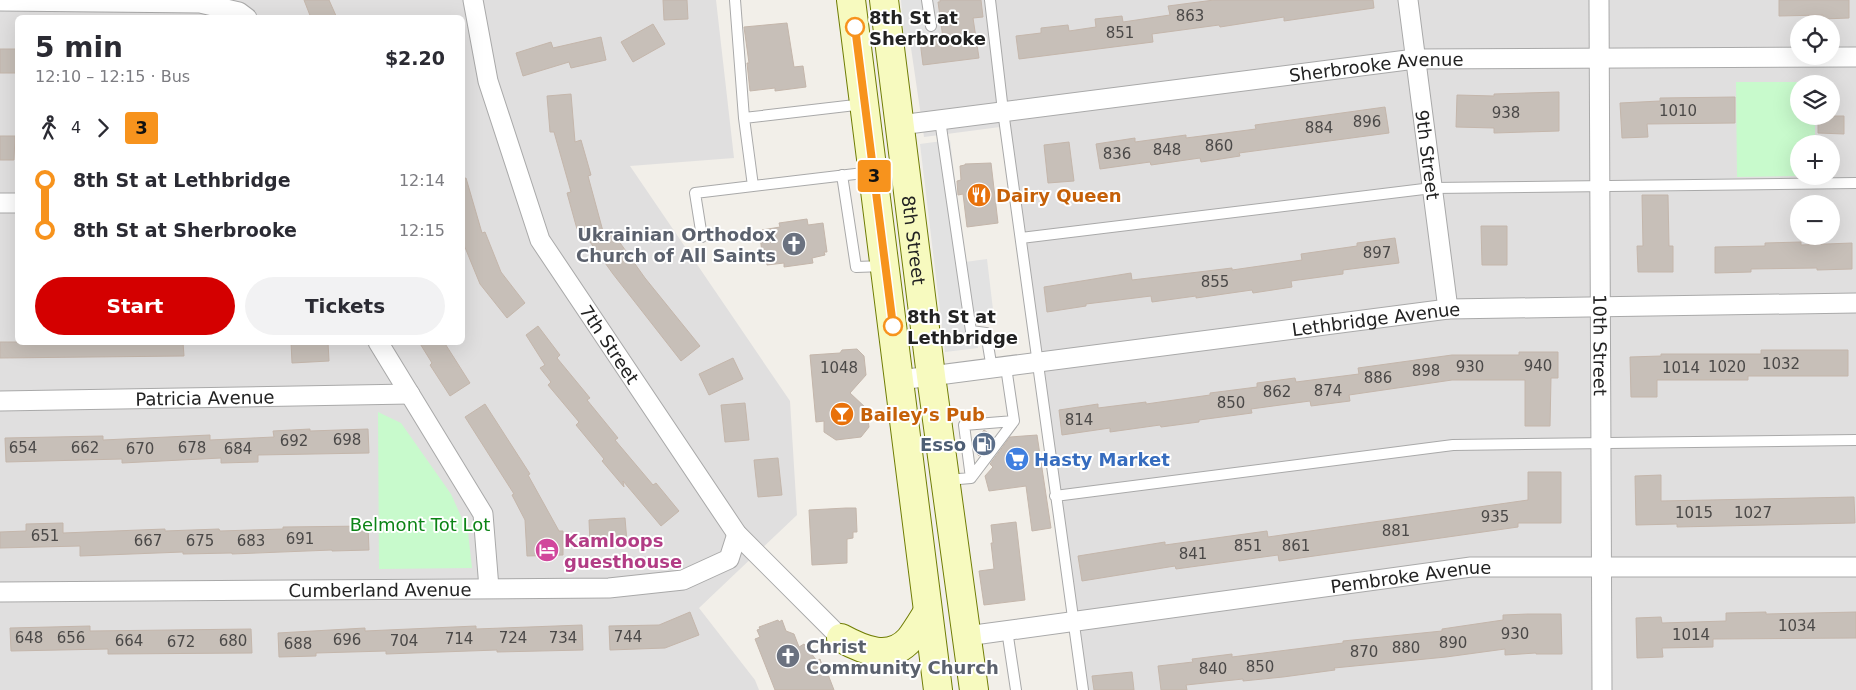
<!DOCTYPE html>
<meta charset="utf-8">
<style>
:root{--surface:#fff;--page:#f2f2f3;--text:#2b2b33;--muted:#7c7c81;--accent:#d40000}
body{margin:0;font-family:"DejaVu Sans",sans-serif;background:var(--page);color:var(--text);height:100vh;display:flex;flex-direction:column;font-size:19px;white-space:nowrap}
*{box-sizing:border-box;margin:0}
p{font-size:16px;color:var(--muted)}
.icon{flex:none;width:28px;height:28px;fill:none;stroke:currentColor;stroke-width:2;stroke-linecap:round;stroke-linejoin:round}
.map{position:relative;flex:1;overflow:hidden}
.details{position:absolute;left:15px;top:15px;width:450px;height:330px;display:flex;flex-direction:column;background:var(--surface);border-radius:8px;box-shadow:0 5px 20px #0002}
.details>*{flex:none}
.badge{padding:0 10px;border-radius:4px;font-size:18px;line-height:32px}
.buttons{position:absolute;left:1790px;top:15px;display:grid;gap:10px}
.buttons a{display:grid;place-items:center;width:50px;height:50px;border-radius:50%;background:var(--surface);box-shadow:0 5px 20px #0002;font-size:25px}
.map>.badge{position:absolute;translate:-50% -50%;box-shadow:0 0 0 2px #fff}
.legs{display:flex;align-items:center;gap:8px;height:55px;padding:0 20px;font-size:16px}
.legs p{margin-inline-start:auto}
.head{display:flex;align-items:center;justify-content:space-between;height:85px;padding:0 20px}
h1{font-size:28px;font-weight:600;line-height:38px}
.primary-button{display:flex;gap:10px;margin-top:auto;padding:10px 20px}
.primary-button a{flex:1;height:58px;border-radius:30px;background:var(--accent);color:#fff;font-size:20px;font-weight:600;line-height:58px;text-align:center}
.primary-button a+a{background:var(--page);color:var(--text)}
ul{padding:0 20px;list-style:none}
li{display:flex;align-items:center;gap:18px;height:50px;font-size:19px}
li i{display:grid;place-items:center;width:8px;height:100%;margin:0 6px;background:currentColor}
li i::after{content:'';width:12px;height:12px;margin:-6px;border:4px solid;border-radius:50%;background:var(--surface)}
li p{margin-inline-start:auto}
li:first-child i{background:linear-gradient(#0000 50%,currentColor 0)}
li:last-child i{background:linear-gradient(currentColor 50%,#0000 0)}
.map>svg:first-child{display:block}
.residential{fill:#e0dfdf;fill-rule:evenodd}
.park{fill:#c8facc}
.parking{fill:#e2e2e2}
.building{fill:#c7bfb8;stroke:#c4b6ab}
.lines{fill:none;stroke-linecap:round;stroke-linejoin:round}
.service-casing{stroke:#a9a9a9;stroke-width:12}
.minor-casing{stroke:#a9a9a9;stroke-width:21}
.secondary-casing{stroke:#707d05;stroke-width:30}
.service{stroke:#fff;stroke-width:10}
.minor{stroke:#fff;stroke-width:19}
.secondary{stroke:#f7fabf;stroke-width:28}
.line-1-casing{stroke:#fff;stroke-width:11}
.line-1{stroke:#f7931d;stroke-width:8}
.stop-1-dot{fill:#fff;stroke:#f7931d;stroke-width:2.5}
.labels{text-anchor:middle;dominant-baseline:central;stroke-width:4;stroke-linejoin:round;paint-order:stroke}
.number-label{font-size:15px;fill:#4b4948}
.stop-label{font-size:18px;font-weight:bold;fill:#222;stroke:#fff;text-anchor:start}
.street-label{font-size:18px;fill:#222;stroke:#fff}
.food-label{font-size:18px;font-weight:bold;fill:#c56008;stroke:#fff;text-anchor:start}
.worship-label{font-size:18px;font-weight:bold;fill:#5b616d;stroke:#fff;text-anchor:end}
.service-label{font-size:18px;font-weight:bold;fill:#4e5e75;stroke:#fff;text-anchor:end}
.shop-label{font-size:18px;font-weight:bold;fill:#366cbe;stroke:#fff;text-anchor:start}
.park-label{font-size:18px;fill:#0c8416;stroke:#fff}
.hotel-label{font-size:18px;font-weight:bold;fill:#b23c85;stroke:#fff;text-anchor:start}
</style>
<div class="map">
<svg width="1856" height="690" viewBox="0 0 1856 690">
<rect width="100%" height="100%" fill="#f2efe9"/>
<!-- residential -->
<path class="residential" d="M0,0H716L734,158L630,166L790,401L797,515L699,608L755,680L759,690H0ZM18,18H462V342H18Z
M904,0H1856V690H1081L1000,127L924,137ZM1799,24H1831V56H1799ZM1799,84H1831V116H1799ZM1799,144H1831V176H1799ZM1799,204H1831V236H1799Z"/>
<!-- park -->
<path class="park" d="M1736,82H1814V84H1799V116H1815V144H1799V176L1737,177Z
M378,412L401,423L451,494L468,532L472,568L379,569Z"/>
<!-- parking -->
<path class="parking" d="M901,0H933L938,33L904,37Z
M950,140L965,262L987,259L994,318L975,320L978,348L945,352L920,144Z"/>
<!-- building -->
<path class="building" d="M304,0H329L337,18H311Z
M663,0H687L688,19L664,20Z
M940,0H981L983,17L973,18L979,58L923,65L920,41L943,38L938,2H940Z
M1214,0H1373L1374,8L1284,21V17L1220,27L1219,25L1152,34L1153,42L1019,59L1016,36L1041,33V28L1068,25L1069,31L1096,27L1095,19L1122,16L1123,22L1170,15L1168,6Z
M1779,0H1849V18L1823,19V15L1779,16Z
M787,23L794,67L803,66L806,87L775,91V88L750,91L747,63H749L744,27Z
M653,24L665,44L633,62L621,42Z
M601,37L606,60L571,68L569,62L523,76L516,53L551,42L553,48Z
M0,49H18V73H0Z
M1559,92V131L1494,133V128L1456,127L1457,95L1494,96V94Z
M571,94L575,142L581,140L591,175L588,176L604,235L611,230L645,278L700,346L681,361L613,274L580,228L577,229L567,193L571,192L554,132H550L547,96Z
M1735,97V123L1647,124L1648,137L1622,138L1620,103L1660,101V98Z
M1385,107L1389,133L1239,153L1240,156L1201,162L1200,158L1151,165L1150,162L1100,169L1096,144L1135,138V142L1186,135V138L1256,129L1255,125Z
M1818,116H1844V134L1818,133Z
M0,136H15L14,160H0Z
M1069,142L1074,181L1048,183L1044,145Z
M991,163L998,223L967,227L963,194L958,195L957,181L961,180L960,166L965,165V164Z
M466,178L482,233L485,232L501,272L525,303L507,318L480,284L462,240V179Z
M1642,195H1668L1669,246H1673V272H1638L1637,246H1643Z
M807,219L808,225L823,223L827,252H824L825,255L812,258L813,263L784,267V263L767,265L766,258L763,259L760,237H763L762,230L780,227L779,223Z
M1481,226H1507V265H1482Z
M1395,238L1399,263L1343,270V274L1291,281L1292,287L1253,293L1252,290L1196,298V296L1152,302L1151,296L1086,304V306L1047,312L1044,287L1131,273L1132,280L1232,268V270L1302,260L1301,254L1357,246V243Z
M1801,242V245L1852,243V269L1817,270V268L1751,269V272L1715,273V247L1765,246V243Z
M538,326L560,355L557,358L590,398L587,400L618,438L615,440L653,485L656,483L679,511L661,526L623,481L624,487L602,461L604,459L576,425L579,422L548,385L551,382L540,368L545,365L526,335Z
M0,342H183L184,356L0,358Z
M291,342H328L329,361L292,363Z
M419,342H444L470,383L450,396L430,365L432,363Z
M857,349L864,356L866,375L850,393L866,408L869,427L861,437L836,440L824,432V421L816,422L810,355L840,353L842,350Z
M1761,350H1848V376H1748V380H1657V397H1631L1630,357L1661,356V354H1761Z
M1519,352H1558V378H1551L1550,426H1525V380H1452L1349,395L1350,401L1311,406L1310,401L1251,409L1252,413L1199,420V422L1161,427L1160,425L1110,432V428L1062,435L1059,410L1098,404V408L1146,402V404L1210,395V393L1257,387V383L1295,378L1296,382L1359,374L1358,368L1452,355H1519Z
M733,358L743,379L709,395L699,374Z
M745,403L749,440L725,442L721,405Z
M485,404L530,474L528,475L559,531H563V555L527,556L525,520L512,495L514,494L465,417Z
M310,429V431L368,429L369,453L258,455V462L221,463V458L122,463V459L6,462L5,438L103,436V440L210,435V440L274,437L273,431Z
M984,430L994,437L979,456L975,452L973,444Z
M1037,435L1051,528L1032,531L1026,486L989,491L985,476L993,467L990,464L1010,437Z
M778,458L782,495L758,497L754,460Z
M1528,472H1561V523H1518V527L1279,561L1278,555L1176,569L1175,566L1082,581L1078,556L1165,542V545L1267,531L1268,537L1528,500Z
M1661,475V501L1854,497L1855,523L1677,527V524L1636,525L1635,476Z
M846,508H856L857,532H853V538L847,539V563L812,565L809,510Z
M625,518L627,542L590,544L589,520Z
M1016,522L1025,600L984,605L979,571L994,569L991,543H993L991,525Z
M63,523V533L165,529V531L219,529L220,531L283,529V527L368,526L369,550L332,551V550L232,554V553L183,554V552L80,556V546L0,548V532L26,531V524Z
M690,612L699,635L665,648L610,650L609,626L659,625Z
M1766,612V614L1856,612V638L1713,639V647L1662,648L1663,657L1637,658L1636,618L1661,617L1662,623L1726,621V613Z
M1528,614H1561L1562,654H1536V653L1505,655V649L1446,657L1334,668L1335,670L1283,677L1243,681V679L1186,685L1187,690H1161L1158,666L1193,662L1192,659L1232,654V657L1343,643V641L1442,631V629L1503,620V615Z
M778,620L779,622L782,620L786,631L794,634L799,647L804,644L817,661L820,659L822,665L824,664L834,690H775L755,639L760,637L757,630L760,629L759,627Z
M582,625L583,650L497,652V650L386,654V651L316,653V656L279,657L278,633L365,628V631L476,626V629Z
M90,626V631L251,629L252,653L108,654V649L11,651L10,628Z
M1132,672L1134,690H1094L1092,676Z"/>
<g class="lines">
<!-- service casing -->
<g class="service-casing">
<path id="service" d="M735,0L744,118
M927,0L931,26
M990,0L1003,111L1083,690
M940,120L971,331L986,333L992,369
M842,175L856,267L884,266
M753,186L872,172
M702,237L695,193L753,186L744,118L864,104
M1021,238L1432,188L1856,183
M971,478L1014,421
M947,480L971,478L964,425L1014,421L1006,367
M1055,496L1453,445L1856,440
M1007,630L1016,690"/>
</g>
<!-- minor casing -->
<g class="minor-casing">
<g id="minor">
<path id="s1" d="M473,0L488,81L540,240L737,534L841,638"/>
<path id="s2" d="M1408,0L1448,309"/>
<path id="s3" d="M1599,0L1602,690"/>
<path d="M0,1L200,3L239,12L247,18"/>
<path id="s4" d="M900,125L1415,59L1856,57"/>
<path d="M0,203H18"/>
<path d="M378,342L483,514L489,588"/>
<path id="s5" d="M900,380L1448,309L1856,303"/>
<path id="s6" d="M0,401L410,394"/>
<path id="s7" d="M0,592L609,588L683,580L729,559L737,534"/>
<path id="s8" d="M967,636L1471,567H1856"/>
</g>
</g>
<!-- secondary casing -->
<g class="secondary-casing">
<g id="secondary">
<path d="M851,0L938,690"/>
<path id="s9" d="M884,0L931,376L974,690"/>
<path d="M841,638C863,650 890,662 910,639C916,631 922,621 927,613"/>
</g>
</g>
<!-- service -->
<use href="#service" class="service"/>
<!-- minor -->
<use href="#minor" class="minor"/>
<!-- secondary -->
<use href="#secondary" class="secondary"/>
</g>
<g class="lines">
<!-- line-1 casing -->
<g class="line-1-casing">
<path id="line-1" d="M855,27L893,326"/>
</g>
<!-- line-1 -->
<use href="#line-1" class="line-1"/>
</g>
<!-- icons -->
<defs>
<g id="restaurant-disc" transform="scale(1.25)"><circle r="9.5" fill="#e8710a" stroke="#fff"/><path d="M-5-6h1v4h1v-4h1v4h1v-4h1v5L-1.5 .5V6h-2V.5L-5-1ZM5-6V6H3V1.5H1.5Q1.5-4 5-6Z" fill="#fff"/></g>
<g id="church-disc" transform="scale(1.25)"><circle r="9.5" fill="#6b7280" stroke="#fff"/><path d="M-1.2-6h2.4v3.5h3.3v2.4h-3.3V6h-2.4V-.1h-3.3v-2.4h3.3Z" fill="#fff"/></g>
<g id="bar-disc" transform="scale(1.25)"><circle r="9.5" fill="#e8710a" stroke="#fff"/><path d="M-6-5H6L.8 .8V4.5H3.5V6h-7V4.5H-.8V.8Z" fill="#fff"/></g>
<g id="fuel-disc" transform="scale(1.25)"><circle r="9.5" fill="#5c6f8a" stroke="#fff"/><path d="M-5.5-6h7V0h2V4h1.3V-2.5L3-4.5l.8-.8L6-3V5H2.5V1h-1V6h-7ZM-4.2-4.7v3.2H.2V-4.7Z" fill="#fff"/></g>
<g id="supermarket-disc" transform="scale(1.25)"><circle r="9.5" fill="#3f7fe0" stroke="#fff"/><path d="M-6-5.5h2.5l.6 2H6L4.5 2H-2.5L-4.4-4H-6ZM-1.5 3.2a1.3 1.3 0 1 0 .1 0ZM3 3.2a1.3 1.3 0 1 0 .1 0Z" fill="#fff"/></g>
<g id="hotel-disc" transform="scale(1.25)"><circle r="9.5" fill="#d1479c" stroke="#fff"/><path d="M-6-4.5h1.5V1H6V5H4.5V3h-9V5H-6ZM-4 0a1.8 1.8 0 1 1 3.6 0ZM.5 0V-2.5h3Q6-2.5 6 0Z" fill="#fff"/></g>
</defs>
<g fill-rule="evenodd">
<use href="#restaurant-disc" x="979" y="195"/>
<use href="#church-disc" x="794" y="244"/>
<use href="#bar-disc" x="842" y="414"/>
<use href="#fuel-disc" x="984" y="444"/>
<use href="#supermarket-disc" x="1017" y="459"/>
<use href="#hotel-disc" x="547" y="550"/>
<use href="#church-disc" x="788" y="656"/>
</g>
<!-- markers -->
<g class="stop-1-dot">
<circle cx="855" cy="27" r="9"/>
<circle cx="893" cy="326" r="9"/>
</g>
<g class="labels">
<!-- number labels -->
<g class="number-label">
<text x="1190" y="16">863</text>
<text x="1120" y="33">851</text>
<text x="1678" y="111">1010</text>
<text x="1506" y="113">938</text>
<text x="1367" y="122">896</text>
<text x="1319" y="128">884</text>
<text x="1219" y="146">860</text>
<text x="1167" y="150">848</text>
<text x="1117" y="154">836</text>
<text x="1377" y="253">897</text>
<text x="1215" y="282">855</text>
<text x="1781" y="364">1032</text>
<text x="1538" y="366">940</text>
<text x="1470" y="367">930</text>
<text x="1727" y="367">1020</text>
<text x="839" y="368">1048</text>
<text x="1681" y="368">1014</text>
<text x="1426" y="371">898</text>
<text x="1378" y="378">886</text>
<text x="1328" y="391">874</text>
<text x="1277" y="392">862</text>
<text x="1231" y="403">850</text>
<text x="1079" y="420">814</text>
<text x="347" y="440">698</text>
<text x="294" y="441">692</text>
<text x="23" y="448">654</text>
<text x="85" y="448">662</text>
<text x="192" y="448">678</text>
<text x="140" y="449">670</text>
<text x="238" y="449">684</text>
<text x="1694" y="513">1015</text>
<text x="1753" y="513">1027</text>
<text x="1495" y="517">935</text>
<text x="1396" y="531">881</text>
<text x="45" y="536">651</text>
<text x="300" y="539">691</text>
<text x="148" y="541">667</text>
<text x="200" y="541">675</text>
<text x="251" y="541">683</text>
<text x="1248" y="546">851</text>
<text x="1296" y="546">861</text>
<text x="1193" y="554">841</text>
<text x="1797" y="626">1034</text>
<text x="1515" y="634">930</text>
<text x="1691" y="635">1014</text>
<text x="628" y="637">744</text>
<text x="29" y="638">648</text>
<text x="71" y="638">656</text>
<text x="513" y="638">724</text>
<text x="563" y="638">734</text>
<text x="459" y="639">714</text>
<text x="347" y="640">696</text>
<text x="129" y="641">664</text>
<text x="233" y="641">680</text>
<text x="404" y="641">704</text>
<text x="181" y="642">672</text>
<text x="1453" y="643">890</text>
<text x="298" y="644">688</text>
<text x="1406" y="648">880</text>
<text x="1364" y="652">870</text>
<text x="1260" y="667">850</text>
<text x="1213" y="669">840</text>
</g>
<!-- stop labels -->
<g class="stop-label">
<text x="869" y="17">8th St at<tspan x="869" dy="21">Sherbrooke</tspan></text>
<text x="907" y="316">8th St at<tspan x="907" dy="21">Lethbridge</tspan></text>
</g>
<!-- street labels -->
<g class="street-label">
<text stroke="none"><textPath href="#s4" startOffset="480">Sherbrooke Avenue</textPath></text>
<text stroke="none"><textPath href="#s2" startOffset="156">9th Street</textPath></text>
<text stroke="none"><textPath href="#s9" startOffset="242">8th Street</textPath></text>
<text stroke="none"><textPath href="#s5" startOffset="480">Lethbridge Avenue</textPath></text>
<text stroke="none"><textPath href="#s1" startOffset="375">7th Street</textPath></text>
<text stroke="none"><textPath href="#s3" startOffset="345">10th Street</textPath></text>
<text stroke="none"><textPath href="#s6" startOffset="205">Patricia Avenue</textPath></text>
<text stroke="none"><textPath href="#s8" startOffset="448">Pembroke Avenue</textPath></text>
<text stroke="none"><textPath href="#s7" startOffset="380">Cumberland Avenue</textPath></text>
</g>
<!-- food labels -->
<g class="food-label">
<text x="996" y="195">Dairy Queen</text>
<text x="860" y="414">Bailey’s Pub</text>
</g>
<!-- worship labels -->
<g class="worship-label">
<text x="776" y="234">Ukrainian Orthodox<tspan x="776" dy="21">Church of All Saints</tspan></text>
<text x="806" y="646" text-anchor="start">Christ<tspan x="806" dy="21">Community Church</tspan></text>
</g>
<!-- service labels -->
<g class="service-label">
<text x="966" y="444">Esso</text>
</g>
<!-- shop labels -->
<g class="shop-label">
<text x="1034" y="459">Hasty Market</text>
</g>
<!-- park labels -->
<g class="park-label">
<text x="420" y="524">Belmont Tot Lot</text>
</g>
<!-- hotel labels -->
<g class="hotel-label">
<text x="564" y="540">Kamloops<tspan x="564" dy="21">guesthouse</tspan></text>
</g>
</g>
</svg>
<div class="buttons">
<a><svg class="icon" aria-label="locate" viewBox="0 0 24 24"><circle cx="12" cy="12" r="6"/><path d="M12 2v4M12 18v4M2 12h4M18 12h4"/></svg></a>
<a><svg class="icon" aria-label="layers" viewBox="0 0 24 24"><path d="M12 4l9 5-9 5-9-5zM3 14l9 5 9-5"/></svg></a>
<a>+</a>
<a>−</a>
</div>
<b class="badge" style="left:874px;top:176px;background:#f7931d;color:#111">3</b>
<section class="details">
<div class="head"><div><h1>5 min</h1><p>12:10 – 12:15 · Bus</p></div><b>$2.20</b></div>
<div class="legs"><svg class="icon" aria-label="walk" viewBox="0 0 24 24"><circle cx="13" cy="4" r="2"/><path d="M13 8l-2 6 4 7M11 14l-3 7M7 12l3-4h3l4 4"/></svg>4<svg class="icon" aria-label="forward" viewBox="0 0 24 24"><path d="M9 5l7 7-7 7"/></svg><b class="badge" style="background:#f7931d;color:#111">3</b></div>
<ul>
<li><i style="color:#f7931d"></i><b>8th St at Lethbridge</b><p>12:14</p></li>
<li><i style="color:#f7931d"></i><b>8th St at Sherbrooke</b><p>12:15</p></li>
</ul>
<div class="primary-button"><a>Start</a><a>Tickets</a></div>
</section>
</div>
